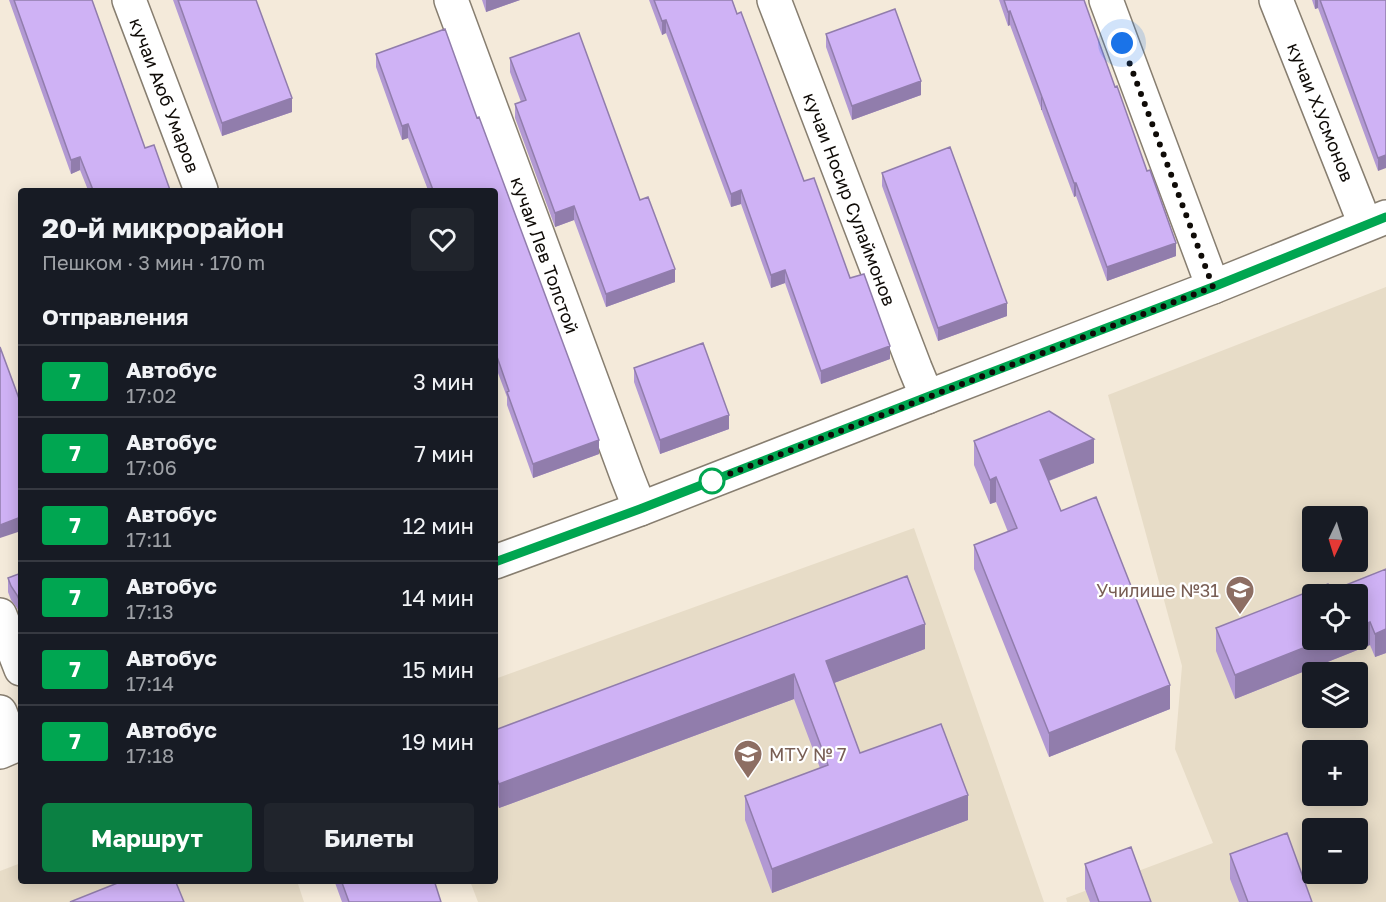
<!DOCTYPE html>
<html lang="ru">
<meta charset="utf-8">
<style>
:root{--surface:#171b24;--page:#20242c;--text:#f1f3f6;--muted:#9ea1a6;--line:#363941;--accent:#0b8043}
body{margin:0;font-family:"Golos Text",sans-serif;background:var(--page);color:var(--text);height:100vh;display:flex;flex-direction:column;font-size:22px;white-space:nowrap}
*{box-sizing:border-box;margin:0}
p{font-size:20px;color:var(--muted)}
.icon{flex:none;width:33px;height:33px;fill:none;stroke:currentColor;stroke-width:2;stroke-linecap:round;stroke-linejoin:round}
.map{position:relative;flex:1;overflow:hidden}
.drawer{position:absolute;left:18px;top:188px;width:480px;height:696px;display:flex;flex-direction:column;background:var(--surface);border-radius:6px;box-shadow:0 3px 15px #0003}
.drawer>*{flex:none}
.badge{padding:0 12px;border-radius:4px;font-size:21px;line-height:39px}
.needle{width:39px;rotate:184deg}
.tools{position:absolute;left:1302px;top:506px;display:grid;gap:12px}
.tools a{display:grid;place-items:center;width:66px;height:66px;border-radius:6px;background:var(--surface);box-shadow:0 3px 15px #0003;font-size:30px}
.you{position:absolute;width:30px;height:30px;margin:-15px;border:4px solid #fff;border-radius:50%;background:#1a73e8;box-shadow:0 0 0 9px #1a73e833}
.map>.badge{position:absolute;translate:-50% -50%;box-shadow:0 0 0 3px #fff}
h2{padding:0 24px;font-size:22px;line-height:54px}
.round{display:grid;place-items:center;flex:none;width:63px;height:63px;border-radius:6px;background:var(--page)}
.head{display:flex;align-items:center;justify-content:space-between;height:102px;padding:0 24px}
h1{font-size:28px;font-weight:700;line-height:45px}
.primary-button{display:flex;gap:12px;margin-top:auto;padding:12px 24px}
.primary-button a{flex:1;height:69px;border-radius:6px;background:var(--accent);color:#fff;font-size:24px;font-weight:700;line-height:69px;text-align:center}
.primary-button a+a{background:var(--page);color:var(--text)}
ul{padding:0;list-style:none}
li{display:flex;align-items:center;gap:18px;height:72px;padding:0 24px;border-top:2px solid var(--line)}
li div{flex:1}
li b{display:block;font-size:22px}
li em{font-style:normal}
li .badge{min-width:66px;font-weight:700;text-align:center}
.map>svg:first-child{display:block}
.education{fill:#e7dcc7;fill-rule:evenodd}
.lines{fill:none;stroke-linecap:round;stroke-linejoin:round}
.minor-casing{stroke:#877e70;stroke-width:36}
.secondary-casing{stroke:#877e70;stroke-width:36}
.minor{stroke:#fff;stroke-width:33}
.secondary{stroke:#fff;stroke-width:33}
.wall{fill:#b299d3}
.shaded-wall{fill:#917dac}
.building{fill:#cfb2f5;stroke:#917dac;stroke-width:1.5}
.line-casing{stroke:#fff;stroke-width:14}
.line{stroke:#00a651;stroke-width:9}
.walk{stroke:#0f0b07;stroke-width:6;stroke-dasharray:0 10.8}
.stop-dot{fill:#fff;stroke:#00a651;stroke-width:3}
.labels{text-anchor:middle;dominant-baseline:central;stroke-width:4.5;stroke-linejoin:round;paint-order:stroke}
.street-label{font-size:18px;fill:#0f0b07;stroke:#fff}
.education-label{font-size:18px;fill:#785e54;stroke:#fff;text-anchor:end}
</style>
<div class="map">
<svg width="1386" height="902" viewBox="0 0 1386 902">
<rect width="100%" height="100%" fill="#f4eada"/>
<!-- education -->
<path class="education" d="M1386,287V902H1067L1066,898L1213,843L1175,749L1182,666L1108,395ZM1312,516H1358V561H1312ZM1312,594H1358V639H1312ZM1312,672H1358V717H1312ZM1312,750H1358V795H1312ZM1312,828H1358V873H1312Z
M914,528L1044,902H478L470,881L495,880V679Z
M21,863V880L297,881L304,902H0V871Z"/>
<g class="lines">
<!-- minor casing -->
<g class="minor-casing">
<path id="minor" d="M129,0L201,190
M451,0L627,476L640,509
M774,0L915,368L927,397
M1106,0L1213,287
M1276,0L1365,224
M0,615L21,669
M0,712L13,746"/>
</g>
<!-- secondary casing -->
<g class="secondary-casing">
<path id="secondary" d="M495,562L640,509L927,397L1213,287L1386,217
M0,752L21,743"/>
</g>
<!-- minor -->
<use href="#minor" class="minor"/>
<!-- secondary -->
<use href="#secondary" class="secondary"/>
</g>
<!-- wall -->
<path class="wall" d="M9,0H92L145,148L170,190H88L80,170L71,174Z
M173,0H256L292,112L222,136Z
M482,0H520L486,12Z
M649,0H732L804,181L890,359L821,384L785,283L771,288L741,204L731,207L666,33L662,35Z
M999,0H1084L1176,256L1107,281L1076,196L1074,197L1010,25L1008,26Z
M1312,0H1386L1378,171L1318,8L1315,9Z
M445,29L477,118L479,117L599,440V454L533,478L507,405V397L495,365V190H428L408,138L402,140L376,67V54Z
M826,34L921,95L852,120L826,47Z
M510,58L640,200L675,282L606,307L574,220L555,227L515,118V104L521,102L510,72Z
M882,173L1007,316L938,341L882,186Z
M634,368L729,429L660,454L634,382Z
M974,441L1094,463L1049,481L1061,511L1170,709L1049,757L974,569V545L1008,532L996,502L990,504L974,465Z
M1386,569V653L1375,657L1370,645L1235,699L1216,651V628L1331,591Z
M21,573V617L17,608L11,600L8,592V578Z
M925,649L834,683L860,753L968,820L772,893L745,820V796L820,768L794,699L499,808L495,798V730Z
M1230,854L1312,902H1239L1230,879Z
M1085,864L1151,902H1090L1085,889Z
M334,880H434L441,902H342Z"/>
<!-- shaded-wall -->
<path class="shaded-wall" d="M486,0H520L486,12Z
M1315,0H1318V8L1315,9Z
M1010,11V25L1008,26V12Z
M666,20V33L662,35V21Z
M921,81V95L852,120V106Z
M1042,96V110H1041V97Z
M292,98V112L222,136V123Z
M408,124V138L402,140V126Z
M1386,155V168L1378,171V158Z
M80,157V170L71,174V160Z
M1074,183H1076V196L1074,197Z
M741,190V204L731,207V194Z
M574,206V220L555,227V213Z
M1176,243V256L1107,281V267Z
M675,269V282L606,307V294Z
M785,270V283L771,288V275Z
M1007,303V316L938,341V328Z
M890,346V359L821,384V371Z
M729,415V429L660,454V440Z
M1094,439V463L1040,484V460Z
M599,440V454L533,478V464Z
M996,477V502L990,504V480Z
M21,517V531L0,538V525Z
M1370,622V645L1235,699V675L1326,639H1358V627Z
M925,624V649L826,686V661Z
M1386,629V653L1375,657V634Z
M794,674V699L499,808V784Z
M1170,685V709L1049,757V733Z
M968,795V820L772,893V869Z"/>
<!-- building -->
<path class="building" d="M14,0H92L145,148L154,145L170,190H93L80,157L71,160Z
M178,0H256L292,98L222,123Z
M654,0H732L737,14L741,12L804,181L814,178L850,278L864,274L890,346L821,371L785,270L771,275L741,190L731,194L666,20L662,21Z
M1004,0H1084L1115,87L1117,86L1147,171L1150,170L1176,243L1107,267L1076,183H1074L1010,11L1008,12Z
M1320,0H1386V155L1378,158Z
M895,9L921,81L852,106L826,34Z
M445,29L477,118L479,117L599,440L533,464L507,392L509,391L495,351V190H433L408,124L402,126L376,54Z
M579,33L640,200L648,197L675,269L606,294L574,206L555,213L515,104L526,100L510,58Z
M950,147L1007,303L938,328L882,173Z
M703,343L729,415L660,440L634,368Z
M0,347L21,404V517L0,525Z
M1049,411L1094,439L1040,460L1061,511L1096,497L1170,685L1049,733L974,545L1017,528L996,477L990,480L974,441Z
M1386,569V629L1375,634L1370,622L1358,627V594H1312V639H1326L1235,675L1216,628L1328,584L1331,591Z
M21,573V604L17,595L11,586L8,578Z
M907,576L925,624L826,661L860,753L941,724L968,795L772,869L745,796L828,765L794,674L499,784L495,774V730Z
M1287,833L1312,902H1248L1230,854Z
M1131,847L1151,902H1099L1085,864Z
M125,880H175L184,902H70Z
M341,880H434L441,902H349Z"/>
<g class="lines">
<!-- line casing -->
<g class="line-casing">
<path id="line" d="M495,562L640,509L927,397L1213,287L1386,217"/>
</g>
<!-- line -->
<use href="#line" class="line"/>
<!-- walk -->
<path class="walk" d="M712,481L706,483L1213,287L1122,43"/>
</g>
<!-- icons -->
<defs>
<g id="university-pin" transform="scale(1.5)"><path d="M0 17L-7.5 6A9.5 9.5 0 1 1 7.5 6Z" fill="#8d6e63" stroke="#fff"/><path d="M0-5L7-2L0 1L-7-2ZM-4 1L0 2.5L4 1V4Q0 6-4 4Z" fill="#fff"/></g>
</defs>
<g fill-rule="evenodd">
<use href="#university-pin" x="1240" y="590"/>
<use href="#university-pin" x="748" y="754"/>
</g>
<!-- markers -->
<circle class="stop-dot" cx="712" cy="481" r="12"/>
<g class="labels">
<!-- street labels -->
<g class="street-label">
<text transform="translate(165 95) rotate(69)">кучаи Аюб Умаров</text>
<text transform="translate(1321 112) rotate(68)">кучаи Х.Усмонов</text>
<text transform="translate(850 199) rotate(69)">кучаи Носир Сулаймонов</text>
<text transform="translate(545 255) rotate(70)">кучаи Лев Толстой</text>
</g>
<!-- education labels -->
<g class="education-label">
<text x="1219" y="590">Училише №31</text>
<text x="769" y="754" text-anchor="start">МТУ № 7</text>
</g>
</g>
</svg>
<div class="tools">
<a><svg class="needle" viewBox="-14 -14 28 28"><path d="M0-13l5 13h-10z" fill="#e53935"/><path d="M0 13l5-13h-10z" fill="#9ea1a6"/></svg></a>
<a><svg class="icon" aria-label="locate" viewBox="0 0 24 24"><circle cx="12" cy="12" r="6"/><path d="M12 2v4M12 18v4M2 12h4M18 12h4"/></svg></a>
<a><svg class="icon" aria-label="layers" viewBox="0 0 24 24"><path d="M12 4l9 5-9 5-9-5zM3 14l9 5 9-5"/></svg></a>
<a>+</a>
<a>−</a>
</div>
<div class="you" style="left:1122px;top:43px"></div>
<section class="drawer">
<div class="head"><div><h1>20-й микрорайон</h1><p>Пешком · 3 мин · 170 m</p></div><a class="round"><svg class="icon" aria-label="heart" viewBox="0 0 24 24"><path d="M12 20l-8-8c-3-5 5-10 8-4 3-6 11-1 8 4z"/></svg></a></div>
<h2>Отправления</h2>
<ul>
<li><span class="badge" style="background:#00a651;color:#fff">7</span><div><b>Автобус</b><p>17:02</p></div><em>3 мин</em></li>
<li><span class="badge" style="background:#00a651;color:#fff">7</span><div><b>Автобус</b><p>17:06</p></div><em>7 мин</em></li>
<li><span class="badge" style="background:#00a651;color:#fff">7</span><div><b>Автобус</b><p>17:11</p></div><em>12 мин</em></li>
<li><span class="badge" style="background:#00a651;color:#fff">7</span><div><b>Автобус</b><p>17:13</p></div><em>14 мин</em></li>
<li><span class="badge" style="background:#00a651;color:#fff">7</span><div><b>Автобус</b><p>17:14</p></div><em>15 мин</em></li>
<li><span class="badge" style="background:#00a651;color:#fff">7</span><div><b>Автобус</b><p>17:18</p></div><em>19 мин</em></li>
</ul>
<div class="primary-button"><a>Маршрут</a><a>Билеты</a></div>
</section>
</div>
